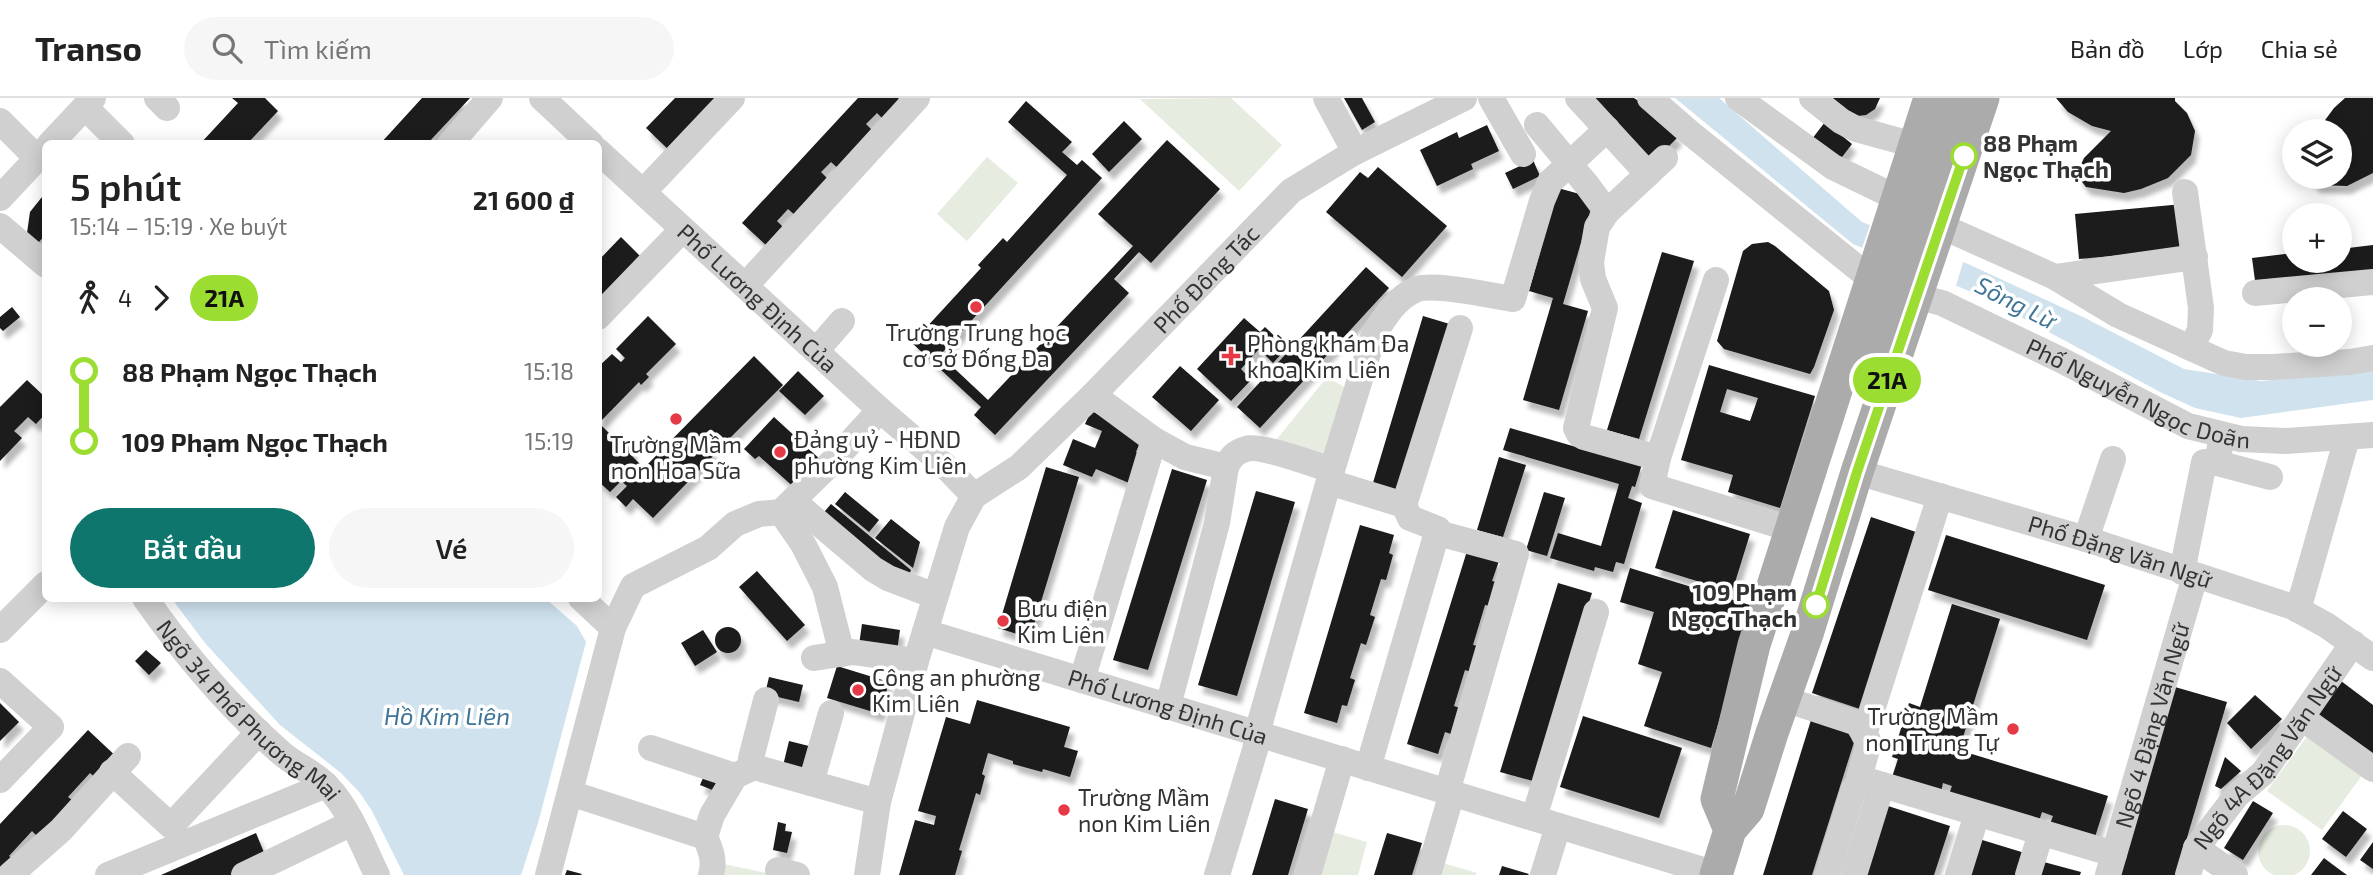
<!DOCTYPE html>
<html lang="vi">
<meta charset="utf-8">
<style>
:root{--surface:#fff;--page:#f6f6f6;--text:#222;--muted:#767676;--line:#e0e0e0;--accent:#0f766e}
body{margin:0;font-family:"Exo 2",sans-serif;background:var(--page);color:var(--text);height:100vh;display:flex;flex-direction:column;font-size:26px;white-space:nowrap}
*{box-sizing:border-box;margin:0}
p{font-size:23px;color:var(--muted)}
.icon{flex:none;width:38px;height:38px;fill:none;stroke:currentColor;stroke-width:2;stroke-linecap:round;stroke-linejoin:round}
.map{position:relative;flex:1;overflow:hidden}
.panel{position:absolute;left:42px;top:42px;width:560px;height:462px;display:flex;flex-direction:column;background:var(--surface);border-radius:10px;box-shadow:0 4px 18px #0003}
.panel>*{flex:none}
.badge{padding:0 14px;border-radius:23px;font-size:24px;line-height:46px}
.tools{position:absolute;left:2282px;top:21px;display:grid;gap:14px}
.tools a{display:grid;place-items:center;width:70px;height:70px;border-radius:50%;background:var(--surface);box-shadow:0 4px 18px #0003;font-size:35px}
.map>.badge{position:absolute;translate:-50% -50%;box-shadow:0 0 0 4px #fff}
.legs{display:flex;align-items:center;gap:10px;height:77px;padding:0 28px;font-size:23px}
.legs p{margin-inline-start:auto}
.summary{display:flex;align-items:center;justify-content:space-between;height:119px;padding:0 28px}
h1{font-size:38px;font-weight:600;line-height:52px}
.cta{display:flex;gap:14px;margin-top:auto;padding:14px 28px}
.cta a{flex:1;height:80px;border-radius:42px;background:var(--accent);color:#fff;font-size:28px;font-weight:600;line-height:80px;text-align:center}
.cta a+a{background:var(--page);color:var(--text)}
ul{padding:0 28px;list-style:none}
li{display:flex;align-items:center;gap:24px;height:70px;font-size:26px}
li i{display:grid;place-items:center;width:10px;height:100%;margin:0 9px;background:currentColor}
li i::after{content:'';width:18px;height:18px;margin:-9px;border:5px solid;border-radius:50%;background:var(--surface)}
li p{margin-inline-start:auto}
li:first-child i{background:linear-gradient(#0000 50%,currentColor 0)}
li:last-child i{background:linear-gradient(currentColor 50%,#0000 0)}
header{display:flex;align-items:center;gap:42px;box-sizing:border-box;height:98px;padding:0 35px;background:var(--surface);border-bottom:2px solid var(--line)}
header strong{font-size:33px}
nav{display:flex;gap:38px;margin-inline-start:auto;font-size:24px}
.search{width:490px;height:63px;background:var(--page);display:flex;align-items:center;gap:18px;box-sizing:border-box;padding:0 24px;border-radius:38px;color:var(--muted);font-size:26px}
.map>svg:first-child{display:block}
.green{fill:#e6ecdf}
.water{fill:#cfe2ee}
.pier{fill:#fff}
.building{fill:#1a1a1a;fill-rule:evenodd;filter:url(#shadow)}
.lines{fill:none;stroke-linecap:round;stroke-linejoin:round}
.minor{stroke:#d0d0d0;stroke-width:26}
.major{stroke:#ababab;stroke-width:33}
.line-1-casing{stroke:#fff;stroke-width:16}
.line-1{stroke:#9cdd31;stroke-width:10}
.stop-1-dot{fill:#fff;stroke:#9cdd31;stroke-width:3.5}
.poi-dot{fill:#e63946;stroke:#fff;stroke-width:2.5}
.labels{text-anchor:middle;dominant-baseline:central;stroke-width:7;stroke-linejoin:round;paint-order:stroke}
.stop-label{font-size:23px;font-weight:bold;fill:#333;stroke:#fff;text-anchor:start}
.street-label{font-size:23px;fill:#333;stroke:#fff}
.poi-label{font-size:23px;fill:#333;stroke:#fff;text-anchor:start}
.water-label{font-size:24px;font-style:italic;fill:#3f7597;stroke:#fff}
</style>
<header>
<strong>Transo</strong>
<div class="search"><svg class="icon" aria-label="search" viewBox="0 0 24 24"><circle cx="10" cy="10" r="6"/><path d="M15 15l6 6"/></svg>Tìm kiếm</div>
<nav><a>Bản đồ</a><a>Lớp</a><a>Chia sẻ</a></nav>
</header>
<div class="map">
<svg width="2373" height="777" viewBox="0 0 2373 777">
<defs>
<filter id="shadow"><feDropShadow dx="4.5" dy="8" stdDeviation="2" flood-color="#0004"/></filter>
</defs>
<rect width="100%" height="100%" fill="#fff"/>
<!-- green -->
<path class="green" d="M1231,0L1282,47L1239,93L1140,1Z
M987,59L1018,85L967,143L937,116Z
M1327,279L1351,293L1328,367L1273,346Z
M2311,633L2366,672L2322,732L2267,693Z
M2258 753a26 26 0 1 1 52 0a26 26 0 1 1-52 0Z
M1329,733L1367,744L1358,777H1317Z
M719,765L776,777H715Z
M1443,765L1477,775L1476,777H1439Z"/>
<!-- water -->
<path class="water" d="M1675,0H1719L1862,124L1968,166L2085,220L2184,271L2261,283L2373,273V302L2241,320L2195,310L2162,295L1984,199L1853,146Z
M172,501H546L577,528L586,544L538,725L521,777H404L372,713L360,695L341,675L280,627L205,545Z"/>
<!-- pier -->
<path class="pier" d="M1871,124L1964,161L1955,191L1861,153Z"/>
<!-- building -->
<path class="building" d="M232,0H265L278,13L247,46H200L238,5Z
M422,0H470L427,46H380Z
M675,0H722L671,54L646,30Z
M858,0H898L903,4L885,23L877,15L866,26L875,35L840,72L831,64L821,74L830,83L796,118L788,111L777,123L785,131L768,149L742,125Z
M1344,0H1362L1375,24L1362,32Z
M1581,0H1634L1637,2L1639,0L1678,39L1647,70Z
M1831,0H1880L1875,11L1866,17L1857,18L1852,17Z
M2056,0H2175V3L2187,15L2195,33L2191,57L2168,80L2141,91L2124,95L2086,89L2079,80L2078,73L2084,60L2111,33L2092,28L2068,14Z
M2345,0H2373V75L2347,88L2316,87L2308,79H2340V33H2317L2334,10Z
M1026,3L1072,44L1062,54L1077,67L1082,62L1102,80L940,257L988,302L1133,148L1098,116L1167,42L1220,91L1151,165L1139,154L1114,181L1129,195L995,337L974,317L981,309L912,245L981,170L978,167L1003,140L1007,144L1067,77L1008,24Z
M1124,23L1142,41L1109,74L1092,56Z
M1825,24L1852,46L1839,63L1812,41Z
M1487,27L1499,53L1471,66L1473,71L1437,88L1420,52L1457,34L1459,40Z
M1533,62L1540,78L1513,91L1505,75Z
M1378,69L1447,128L1402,179L1326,114L1360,74L1368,80Z
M1558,90L1594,100L1563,206L1588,213L1559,312L1523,302L1553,200L1529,193Z
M46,94V136L39,144L26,142L30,114Z
M2183,106L2187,151L2079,161L2075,116Z
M621,139L645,163L598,212V163Z
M1768,144L1775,148L1829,193L1834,212L1814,269L1810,276L1724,251L1717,243L1743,153L1752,146Z
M2373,147V178L2256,190L2252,160L2294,155V163H2340V151Z
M1662,154L1694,163L1639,341L1607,332Z
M1366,169L1389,190L1260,330L1237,309Z
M12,209L20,219L3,233L0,230V219Z
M648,218L676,246L646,276L649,279L641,287L639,284L599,325L614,340L618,337L634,352L630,356L644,370L754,258L783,287L720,350L712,342L707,347L715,356L653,420L633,401L626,409L616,399L627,388L621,383L610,394L598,383V269L612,256L621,264L625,260L616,251Z
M1423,218L1453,227L1403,396L1372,388Z
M1244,220L1260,234L1265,229L1287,250L1273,265L1259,251L1241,271L1251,282L1231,303L1197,271Z
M1709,267L1815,298L1780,410L1728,394L1733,377L1681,362ZM1727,291L1758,300L1750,323L1720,314Z
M1180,268L1219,302L1191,333L1152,299Z
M798,273L824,298L805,317L779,293Z
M27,282L46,300V315L36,326L28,319L14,333L22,340L0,363V309Z
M1091,313L1144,335L1136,354L1141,357L1129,385L1096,371L1092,379L1063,367L1073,341L1095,350L1102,333L1085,326Z
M774,319L823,364L797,392L759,358L755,361L744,351Z
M1510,330L1597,355L1642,366L1635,389L1632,388L1628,400L1642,405L1624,466L1616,464L1613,474L1595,469L1594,473L1550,460L1558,435L1601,448L1619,386L1503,352Z
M1499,359L1526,367L1503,439L1477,432Z
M1046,369L1079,379L1030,540L998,530Z
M1172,371L1207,382L1148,572L1113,562Z
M1256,393L1295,404L1237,598L1198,587Z
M845,394L879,422L869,434L835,406Z
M1544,394L1565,400L1547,458L1526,452Z
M831,406L911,472L906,486L819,420Z
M1673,412L1750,436L1732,494L1655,470Z
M1871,419L1919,435L1860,611L1812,595Z
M891,421L920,444L913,470L875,440Z
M1360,427L1394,437L1389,455L1393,457L1386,482L1381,481L1370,517L1375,519L1366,547L1361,545L1350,580L1355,582L1347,608L1342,607L1337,625L1304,615Z
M1946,437L2105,487L2087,542L1928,492Z
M1467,453L1499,463L1492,483L1497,484L1490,508L1485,507L1473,547L1479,548L1471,574L1465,572L1454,608L1460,610L1451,636L1445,634L1438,656L1407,646Z
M1630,470L1753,508L1711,650L1644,628L1662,574L1638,566L1654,514L1620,504Z
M757,473L805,527L787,543L739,489Z
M1558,485L1592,495L1533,683L1500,674Z
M1952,506L2000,521L1959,652L2108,698L2095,739L2050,726L2053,718L2042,714L2039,723L1949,696L1952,688L1943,685L1941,694L1892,679L1898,661L1892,659L1909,605L1920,609Z
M862,526L900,532L897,553L859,547Z
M715 542a13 13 0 1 1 26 0a13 13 0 1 1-26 0Z
M703,532L717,554L695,568L681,545Z
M146,552L161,565L149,577L135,563Z
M837,568L889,584L880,616L827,600Z
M769,579L803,587L799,604L765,596Z
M2341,583L2373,607V666L2312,621Z
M2175,589L2227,604L2176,777H2120Z
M2255,597L2282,621L2251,651L2227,625Z
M977,602L1070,629L1064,649L1078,653L1070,679L1043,671L1042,674L1013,666V663L988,655L982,676L985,678L980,697L976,695L959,752L962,753L955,777H899L915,722L934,727L936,718L918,713L946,619L970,626Z
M0,605L19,624L0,643Z
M1583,618L1682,650L1659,720L1560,689Z
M1811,622L1856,638L1812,777H1763Z
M88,632L121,663L101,685L90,675L68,699L77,706L42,743L32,733L9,758L17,765L0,777V726Z
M789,643L809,648L802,676L782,672Z
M2225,659L2241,673L2221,691L2215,688Z
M707,671L727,679L720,695L700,687Z
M1275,701L1308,711L1288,777H1252Z
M2253,703L2273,715L2243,762L2224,750Z
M1885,707L1950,728L1934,777H1863Z
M2343,713L2367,731L2346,759L2322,741Z
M778,724L786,726L785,733L792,734L787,755L773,752Z
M256,735L267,762L234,777H161Z
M1387,735L1422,745L1412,777H1374Z
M1979,741L2028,756L2021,777H1968Z
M2373,744V771L2360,762Z
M2324,760L2340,772L2347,777H2311Z
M2040,763L2081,774L2080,777H2036Z
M1502,768L1529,776L1528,777H1499Z
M567,772L582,776L581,777H565Z"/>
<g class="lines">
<!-- minor -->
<g class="minor">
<path d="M157,0L167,10"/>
<path d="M542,0L591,46"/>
<path d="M1326,0L1355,54"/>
<path d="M1491,0L1523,56"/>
<path d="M1578,0L1648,76"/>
<path d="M1650,0L1689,34L1871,181"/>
<path d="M1738,0L1833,69L1897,100"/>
<path d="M1812,0L1841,23L1856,31L1907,45L1915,44"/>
<path d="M85,9L122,46"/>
<path d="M0,23L37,60"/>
<path d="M1537,27L1587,87L1607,114"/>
<path d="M50,46L93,0"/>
<path d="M450,46L490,0"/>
<path id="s1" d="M598,53L880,312L945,368L974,398"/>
<path d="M1665,60L1607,114L1597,129L1591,164L1593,181L1605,210L1576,330L1579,336L1584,339L1658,360L1652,388L1791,431"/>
<path d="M643,94L732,0"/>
<path d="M2185,94L2201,210L2200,232L2191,250"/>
<path d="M0,100L46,51"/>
<path d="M0,128L46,167"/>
<path d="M1941,128L2055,179L2118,217L2224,265L2246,269H2273L2350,264L2373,260"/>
<path d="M2055,179L2195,159"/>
<path d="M745,188L917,0"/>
<path d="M2255,195L2373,184"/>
<path id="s2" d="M1915,198L1942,205L2061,262L2188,328L2241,341L2286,343L2373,337"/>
<path d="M598,219L682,132"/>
<path d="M816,253L842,223"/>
<path d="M1093,297L1154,342L1185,359L1226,369C1231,359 1235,354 1246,351C1260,346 1315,367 1332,372"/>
<path d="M2220,349L2217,365L2270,379"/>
<path d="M1658,360L1716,182"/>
<path id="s3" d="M1857,374L2086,441L2293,509L2326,527L2373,560"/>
<path d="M1329,384L1404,407L1410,420L1438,431L1368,670"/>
<path d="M793,403L873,471L888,480L935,498"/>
<path d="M1404,407L1460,230"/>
<path d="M781,414L803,446L825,489L842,556"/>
<path d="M781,414L835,361L880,312"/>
<path d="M1438,435L1516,456L1447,694"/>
<path d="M2086,441L2113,361"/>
<path d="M2182,474L2204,364L2217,365"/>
<path id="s4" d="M145,500C184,556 229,609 280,654C294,667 314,674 327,688C350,712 363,748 377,777"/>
<path d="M581,500L613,530"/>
<path d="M2298,512L2347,340"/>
<path d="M0,532L46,486"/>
<path id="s5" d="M925,534L1716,776"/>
<path d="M814,560L853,554L916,563"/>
<path d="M1082,582L1154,342"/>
<path d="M0,583L51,629L0,682"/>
<path d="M1784,601L1857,625L1869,644L1859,680L2114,756"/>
<path d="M1168,608L1217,425L1226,369"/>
<path d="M2302,620L2373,671"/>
<path d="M1864,637L1940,398"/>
<path d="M651,650L735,678"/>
<path d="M750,670L751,660L766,602"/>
<path d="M112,674L171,728L259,634"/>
<path d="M811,685L831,615"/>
<path d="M570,695L705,739C711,752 715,763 711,777"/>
<path d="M1534,720L1596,514"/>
<path d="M705,739L712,717L735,678L754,669L878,704"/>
<path d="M2196,750L2235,777"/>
<path d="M778,772L797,777"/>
<path d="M10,777L61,732L128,658"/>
<path d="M108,777L326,687"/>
<path d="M244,777L352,725"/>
<path d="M548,777L613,530L633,488L708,450L735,426L759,416L781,414"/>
<path id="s6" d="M867,777L878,704L916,563L957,429L974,398L1019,369L1093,297L1291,93L1355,54L1464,0"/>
<path d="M1217,777L1255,652L1261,621L1332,372L1374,236C1385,219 1396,200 1415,192C1433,184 1491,198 1513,201L1542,103L1550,84L1607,31"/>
<path d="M1308,777L1342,661"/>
<path d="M1428,777L1452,695"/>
<path d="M1543,777L1558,728"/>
<path d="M1827,777L1854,690L1866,682"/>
<path d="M1854,777L1882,687"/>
<path d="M1958,777L1977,716"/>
<path d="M2028,777L2041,735"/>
<path id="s7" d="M2108,777L2195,478"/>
<path id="s8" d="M2188,777L2196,750L2237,697L2263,675L2353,545"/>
</g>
<!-- major -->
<path class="major" d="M1874,247L1956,0
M1730,732L1717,701L1754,547L1930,0
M1716,777L1730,732L1748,711L1772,635L1808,533L1857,374L1983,0"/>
</g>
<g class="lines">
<!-- line-1 casing -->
<g class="line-1-casing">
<path id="line-1" d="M1816,507L1857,374L1964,58"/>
</g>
<!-- line-1 -->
<use href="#line-1" class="line-1"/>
</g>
<!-- markers -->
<g class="stop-1-dot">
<circle cx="1964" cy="58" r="12"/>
<circle cx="1816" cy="507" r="12"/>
</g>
<g class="poi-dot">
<circle cx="976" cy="209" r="7"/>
<path d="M1227.5 247.5h7v7h7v7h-7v7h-7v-7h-7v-7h7z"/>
<circle cx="676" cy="321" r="7"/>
<circle cx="780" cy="354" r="7"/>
<circle cx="1003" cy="523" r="7"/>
<circle cx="858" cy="592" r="7"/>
<circle cx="2013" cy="631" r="7"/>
<circle cx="1064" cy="712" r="7"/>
</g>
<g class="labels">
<!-- stop labels -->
<g class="stop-label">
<text x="1983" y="45">88 Phạm<tspan x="1983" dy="26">Ngọc Thạch</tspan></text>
<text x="1797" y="494" text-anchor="end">109 Phạm<tspan x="1797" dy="26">Ngọc Thạch</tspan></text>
</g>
<!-- street labels -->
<g class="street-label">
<text stroke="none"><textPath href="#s6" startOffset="714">Phố Đông Tác</textPath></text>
<text stroke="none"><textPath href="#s1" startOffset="217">Phố Lương Định Của</textPath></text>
<text stroke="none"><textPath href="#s2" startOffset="245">Phố Nguyễn Ngọc Doãn</textPath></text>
<text stroke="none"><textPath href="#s3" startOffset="275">Phố Đặng Văn Ngữ</textPath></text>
<text stroke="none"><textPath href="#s5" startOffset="254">Phố Lương Định Của</textPath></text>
<text stroke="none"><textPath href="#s4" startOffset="154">Ngõ 34 Phố Phương Mai</textPath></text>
<text stroke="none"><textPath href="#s7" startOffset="156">Ngõ 4 Đặng Văn Ngữ</textPath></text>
<text stroke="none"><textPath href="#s8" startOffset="144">Ngõ 4A Đặng Văn Ngữ</textPath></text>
</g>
<!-- poi labels -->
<g class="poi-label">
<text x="976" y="234" text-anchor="middle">Trường Trung học<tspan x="976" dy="26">cơ sở Đống Đa</tspan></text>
<text x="1247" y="245">Phòng khám Đa<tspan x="1247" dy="26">khoa Kim Liên</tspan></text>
<text x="794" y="341">Đảng uỷ - HĐND<tspan x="794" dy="26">phường Kim Liên</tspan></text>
<text x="676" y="346" text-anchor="middle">Trường Mầm<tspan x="676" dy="26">non Hoa Sữa</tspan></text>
<text x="1017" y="510">Bưu điện<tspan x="1017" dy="26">Kim Liên</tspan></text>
<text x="872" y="579">Công an phường<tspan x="872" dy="26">Kim Liên</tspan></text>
<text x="1999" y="618" text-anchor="end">Trường Mầm<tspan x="1999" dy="26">non Trung Tự</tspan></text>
<text x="1078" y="699">Trường Mầm<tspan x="1078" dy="26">non Kim Liên</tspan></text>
</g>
<!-- water labels -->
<g class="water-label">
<text transform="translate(2016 204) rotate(27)">Sông Lừ</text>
<text x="447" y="617">Hồ Kim Liên</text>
</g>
</g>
</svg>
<div class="tools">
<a><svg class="icon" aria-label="layers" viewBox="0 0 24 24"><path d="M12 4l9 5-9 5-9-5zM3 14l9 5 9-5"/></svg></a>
<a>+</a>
<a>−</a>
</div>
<b class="badge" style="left:1887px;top:282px;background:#9cdd31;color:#111">21A</b>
<section class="panel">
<div class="summary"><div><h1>5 phút</h1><p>15:14 – 15:19 · Xe buýt</p></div><b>21 600 ₫</b></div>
<div class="legs"><svg class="icon" aria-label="walk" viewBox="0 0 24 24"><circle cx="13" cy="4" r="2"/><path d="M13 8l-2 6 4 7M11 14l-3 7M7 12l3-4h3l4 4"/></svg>4<svg class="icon" aria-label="forward" viewBox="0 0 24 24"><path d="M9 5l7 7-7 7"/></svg><b class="badge" style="background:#9cdd31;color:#111">21A</b></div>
<ul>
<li><i style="color:#9cdd31"></i><b>88 Phạm Ngọc Thạch</b><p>15:18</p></li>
<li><i style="color:#9cdd31"></i><b>109 Phạm Ngọc Thạch</b><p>15:19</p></li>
</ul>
<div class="cta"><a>Bắt đầu</a><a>Vé</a></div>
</section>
</div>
